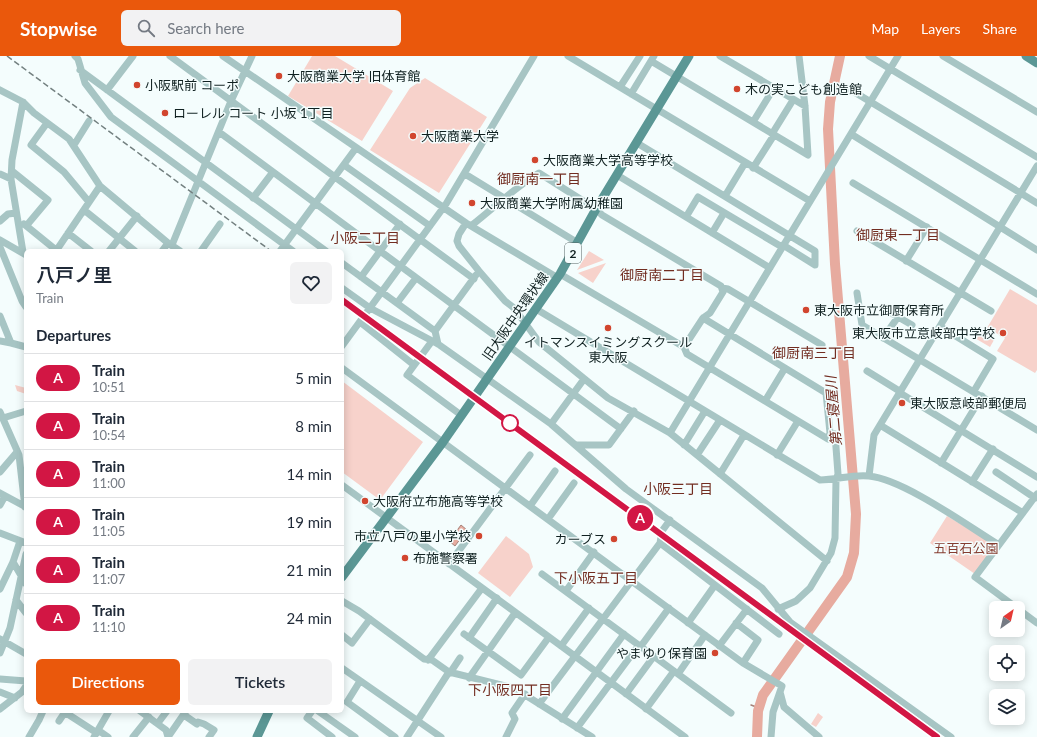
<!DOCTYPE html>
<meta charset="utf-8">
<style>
:root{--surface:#fff;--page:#f2f2f3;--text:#1f2937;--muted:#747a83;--line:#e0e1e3;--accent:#ea580c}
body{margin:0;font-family:Lato,"Noto Sans JP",sans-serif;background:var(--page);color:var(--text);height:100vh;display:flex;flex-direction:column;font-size:15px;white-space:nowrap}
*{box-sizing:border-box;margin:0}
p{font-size:13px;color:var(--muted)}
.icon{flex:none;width:22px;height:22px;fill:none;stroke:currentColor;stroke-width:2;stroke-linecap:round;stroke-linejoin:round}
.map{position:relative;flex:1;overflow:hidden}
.details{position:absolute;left:24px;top:193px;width:320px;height:464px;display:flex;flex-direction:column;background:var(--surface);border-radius:6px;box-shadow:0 2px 10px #0003}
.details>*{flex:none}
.badge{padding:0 8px;border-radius:13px;font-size:14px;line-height:26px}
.needle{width:26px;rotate:34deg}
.controls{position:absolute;left:989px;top:545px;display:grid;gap:8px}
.controls a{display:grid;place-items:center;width:36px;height:36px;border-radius:6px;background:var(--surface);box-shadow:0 2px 10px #0003;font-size:20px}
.map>.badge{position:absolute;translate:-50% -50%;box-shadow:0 0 0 2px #fff}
h2{padding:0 12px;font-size:15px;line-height:36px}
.round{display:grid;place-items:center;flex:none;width:42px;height:42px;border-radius:6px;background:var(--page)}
.overview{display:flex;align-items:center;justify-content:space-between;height:68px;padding:0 12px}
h1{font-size:19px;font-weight:600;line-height:30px}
.primary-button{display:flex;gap:8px;margin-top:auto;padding:8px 12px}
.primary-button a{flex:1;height:46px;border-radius:6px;background:var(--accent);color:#fff;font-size:16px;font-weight:600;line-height:46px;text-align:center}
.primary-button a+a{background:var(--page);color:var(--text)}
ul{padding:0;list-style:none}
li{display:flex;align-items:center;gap:12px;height:48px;padding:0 12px;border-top:1px solid var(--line)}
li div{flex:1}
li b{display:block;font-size:15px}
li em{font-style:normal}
li .badge{min-width:44px;font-weight:700;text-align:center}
header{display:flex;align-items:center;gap:24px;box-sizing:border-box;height:56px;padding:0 20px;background:var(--accent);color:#fff}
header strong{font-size:19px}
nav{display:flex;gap:22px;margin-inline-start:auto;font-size:14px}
.search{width:280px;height:36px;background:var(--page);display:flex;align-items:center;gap:10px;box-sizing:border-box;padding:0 14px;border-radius:6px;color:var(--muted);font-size:15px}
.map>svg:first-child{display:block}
.green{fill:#f7d2cb}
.water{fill:#e7ab9f;stroke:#a68279}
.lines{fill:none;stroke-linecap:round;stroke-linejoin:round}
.stream{stroke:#a68279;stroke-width:1.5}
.river{stroke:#e7ab9f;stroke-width:10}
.minor{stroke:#a7c5c4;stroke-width:7}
.major{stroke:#5b9795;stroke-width:9}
.rail{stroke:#738080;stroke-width:1.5;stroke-dasharray:6 3;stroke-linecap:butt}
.line-casing{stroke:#fff;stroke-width:9}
.line{stroke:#d21644;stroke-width:6}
.poi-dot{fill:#d1452e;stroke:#f4fdfd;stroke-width:1.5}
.stop-dot{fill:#fff;stroke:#d21644;stroke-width:2}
.labels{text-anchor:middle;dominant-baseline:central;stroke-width:3;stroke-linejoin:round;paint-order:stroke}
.shield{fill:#f4fdfd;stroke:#546363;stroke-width:1}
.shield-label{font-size:12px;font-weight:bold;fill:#102121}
.poi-label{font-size:13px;fill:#102121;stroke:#f4fdfd;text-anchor:start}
.street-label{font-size:13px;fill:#102121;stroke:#f4fdfd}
.park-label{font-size:13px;fill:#853d30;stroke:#f4fdfd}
.neighbourhood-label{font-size:14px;fill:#722d21;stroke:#f4fdfd}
.water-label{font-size:14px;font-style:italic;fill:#702a1e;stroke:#f4fdfd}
</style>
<header>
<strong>Stopwise</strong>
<div class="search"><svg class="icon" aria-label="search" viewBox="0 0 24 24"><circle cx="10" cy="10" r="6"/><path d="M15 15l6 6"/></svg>Search here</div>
<nav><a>Map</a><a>Layers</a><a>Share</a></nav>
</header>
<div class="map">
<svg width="1037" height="681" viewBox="0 0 1037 681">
<rect width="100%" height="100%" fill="#f4fdfd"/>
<!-- green -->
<path class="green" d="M312,0H335L393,35L362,85L288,40Z
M425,22L487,61L439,137L370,94L410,32Z
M589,195L604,204L577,214Z
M606,207L593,227L578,217Z
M1010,233L1037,249V314L1035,317L997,295L1005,282L987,272Z
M978,274L994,284L990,291L973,281Z
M342,325L423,386L380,444L342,416Z
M15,329L26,332V338L17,335Z
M947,460L994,488V490L975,518L930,487Z
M506,480L529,498L533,511L510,541L478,517Z
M818,657L823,661L816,671L811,668Z"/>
<!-- water -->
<path class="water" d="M461,469L467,474L455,490L449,485Z"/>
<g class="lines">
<!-- stream -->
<path class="stream" d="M751,649L759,652"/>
<!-- river -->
<path class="river" d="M757,681L758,655L763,639L847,521L854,497L856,458L835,208L828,73L830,46L840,0"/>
<!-- minor -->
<path class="minor" d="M75,0L78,3L85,27L111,61L293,195
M170,0L474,223
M223,0L466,167L558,222
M568,0L810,145
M720,0L805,50
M869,0L1037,101
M943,0L1037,56
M651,5L808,99L805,50L799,0
M80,14L326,195
M620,31L640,0
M0,34L23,46L34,57L69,83L100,130L168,187L180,195
M107,34L133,0
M851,34L1037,147
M631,38L654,0
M23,46L12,104L11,123L23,196
M753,66L774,32
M47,67L31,89L64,116L89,146
M219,76L621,373
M772,78L793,44
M851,78L1037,194
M637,87L815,195V209L783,189
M74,89L89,65
M344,109L430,170
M753,112L774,79
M12,115L48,144L27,169
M0,118L11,123
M465,118L578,187
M617,119L770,212
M853,127L1037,238
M725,140L745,107
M253,142L273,116
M84,154L135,195
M686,161L698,141L782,191
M0,165L8,158L16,157
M466,167L459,178L457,185L459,190L479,215L505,245L514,252L539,286L608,342L670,377L827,505
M24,168L56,194
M472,169C494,152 515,131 539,117L596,153L602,159L721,230L723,236L710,257L703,262L684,291
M857,175L991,255
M68,177L91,195
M712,177L724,157
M0,184L26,199
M172,189L231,45L252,0
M0,191L22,245L26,251
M56,195L100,130
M109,195L137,160
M162,195L168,187
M201,195L220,168
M280,195L356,92
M906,205L927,171
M342,207L435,275L438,288
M560,218L684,291L687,298L828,383L830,377
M361,221L400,168
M342,232L370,252L438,288L551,368L626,433L762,532L790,566L951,681
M722,232L728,233L822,289
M857,237L862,269L1037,374
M397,247L416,222
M536,253L820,424C836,424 853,418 869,420C903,423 968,470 999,489
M886,254L912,269
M0,260L11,287L26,291
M703,262L826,337L830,377L835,378L838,418L836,424L835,482L831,497L810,532L796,545L778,553
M360,266L414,309
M941,271L993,303L974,335
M435,275L476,219
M883,282L898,261
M0,285L11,287
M432,285L407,319L461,359
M342,290L446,148L534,0
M342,312L743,607L782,630L773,656L771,681
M867,315L901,336
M900,337L1037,421
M765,345L785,312
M0,356L19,399L25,451
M3,362L26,355
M551,368L584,323
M670,377L898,0
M577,389H609L634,355
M684,389L705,355
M697,399L720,364
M777,399L798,365
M941,407L982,340
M0,416L17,396
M996,416L1035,442
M720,418L744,379
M869,420L874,379L880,369
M972,426L993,393
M342,429L685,681
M0,437L26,451
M0,449L5,440
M530,450L555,415
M1023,457L880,369L1037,110
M548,463L574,427
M0,477L26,487
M660,487L779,578
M13,506L26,528
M449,508L530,399
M542,518L731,657
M0,533L13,506L20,485
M566,535L594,496
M16,544L26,557
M342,545L359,555L424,603L432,604L449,616L514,632L592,681
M1017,552L975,521L1037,438
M1018,553L1037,567
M688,567L715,529
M736,567L758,584L743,607
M464,578L521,619L549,581
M342,579L352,587L370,563
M469,582L497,542
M0,583L26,598
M561,590L589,552
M641,590L669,552
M719,590L747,553
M0,597L10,572L26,498
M428,604L482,532
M342,612L441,681
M450,617L460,602
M678,618L705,579
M469,622L515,557
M0,623L26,625
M360,625L347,646L395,681
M0,636L15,642
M780,636L784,651L819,681
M626,638L654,600
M539,648L660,487L662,475L670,464
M0,653L22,636L26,630
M646,653L674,615
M63,655L97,677
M140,655L166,674L168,681
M312,655L307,662L332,681
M318,655L355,681
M184,659L197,668L198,666L204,668L214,674L209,681
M562,663L624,578
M59,665L65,656
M158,667L167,655
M577,672L639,589
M98,674L108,681
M29,681L39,664L43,655
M94,681L109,655
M133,681L149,661
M168,681L186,655
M407,681L449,616
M506,681L515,663L512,657L525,638"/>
<!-- major -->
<path class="major" d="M1026,0L1037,7
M342,521L443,386L560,218L596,153L689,0
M257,681L269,655"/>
<!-- rail -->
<path class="rail" d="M7,0L271,195
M342,244L937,681"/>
</g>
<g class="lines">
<!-- line casing -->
<g class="line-casing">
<path id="line" d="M342,244L937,681"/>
</g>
<!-- line -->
<use href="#line" class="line"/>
</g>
<!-- markers -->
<g class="poi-dot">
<circle cx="279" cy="20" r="4"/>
<circle cx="137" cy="29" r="4"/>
<circle cx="737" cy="33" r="4"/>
<circle cx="165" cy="57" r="4"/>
<circle cx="413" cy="80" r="4"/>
<circle cx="535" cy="104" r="4"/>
<circle cx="472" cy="147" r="4"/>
<circle cx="806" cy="254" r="4"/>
<circle cx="608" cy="272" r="4"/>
<circle cx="1003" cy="277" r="4"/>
<circle cx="902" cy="347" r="4"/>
<circle cx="365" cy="445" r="4"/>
<circle cx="479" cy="480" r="4"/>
<circle cx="614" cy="483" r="4"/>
<circle cx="405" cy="502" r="4"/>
<circle cx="715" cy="597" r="4"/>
</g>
<circle class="stop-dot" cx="510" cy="367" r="8"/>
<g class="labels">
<!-- shield labels -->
<rect class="shield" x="565" y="187" width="16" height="20" rx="3"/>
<g class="shield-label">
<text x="573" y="197">2</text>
</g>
<!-- poi labels -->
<g class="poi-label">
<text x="287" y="20">大阪商業大学 旧体育館</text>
<text x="145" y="29">小阪駅前 コーポ</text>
<text x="745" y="33">木の実こども創造館</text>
<text x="173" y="57">ローレル コート 小坂 1丁目</text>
<text x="421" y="80">大阪商業大学</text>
<text x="543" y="104">大阪商業大学高等学校</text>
<text x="480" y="147">大阪商業大学附属幼稚園</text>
<text x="814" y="254">東大阪市立御厨保育所</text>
<text x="995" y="277" text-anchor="end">東大阪市立意岐部中学校</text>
<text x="608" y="286" text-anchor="middle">イトマンスイミングスクール<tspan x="608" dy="15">東大阪</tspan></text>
<text x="910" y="347">東大阪意岐部郵便局</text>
<text x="373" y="445">大阪府立布施高等学校</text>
<text x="471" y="480" text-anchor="end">市立八戸の里小学校</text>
<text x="606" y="483" text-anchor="end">カーブス</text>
<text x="413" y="502">布施警察署</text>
<text x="707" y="597" text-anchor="end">やまゆり保育園</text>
</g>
<!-- street labels -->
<g class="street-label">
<text transform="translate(515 260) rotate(-55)">旧大阪中央環状線</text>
</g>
<!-- park labels -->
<g class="park-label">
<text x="966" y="492">五百石公園</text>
</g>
<!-- neighbourhood labels -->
<g class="neighbourhood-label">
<text x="539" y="122">御厨南一丁目</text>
<text x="898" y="178">御厨東一丁目</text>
<text x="365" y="181">小阪二丁目</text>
<text x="662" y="218">御厨南二丁目</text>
<text x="814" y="296">御厨南三丁目</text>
<text x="678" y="432">小阪三丁目</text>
<text x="596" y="521">下小阪五丁目</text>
<text x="510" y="633">下小阪四丁目</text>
</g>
<!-- water labels -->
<g class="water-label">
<text transform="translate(833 355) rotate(-95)">第二寝屋川</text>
</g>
</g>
</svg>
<div class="controls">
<a><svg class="needle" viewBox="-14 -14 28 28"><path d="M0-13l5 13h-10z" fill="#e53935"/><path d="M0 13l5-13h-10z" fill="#747a83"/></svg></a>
<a><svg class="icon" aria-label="locate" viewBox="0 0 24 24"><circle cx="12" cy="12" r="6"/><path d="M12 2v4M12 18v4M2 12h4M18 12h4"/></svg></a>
<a><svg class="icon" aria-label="layers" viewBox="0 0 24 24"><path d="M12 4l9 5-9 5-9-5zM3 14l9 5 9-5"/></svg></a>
</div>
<b class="badge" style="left:640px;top:462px;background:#d21644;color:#fff">A</b>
<section class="details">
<div class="overview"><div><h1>八戸ノ里</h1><p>Train</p></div><a class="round"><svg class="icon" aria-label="heart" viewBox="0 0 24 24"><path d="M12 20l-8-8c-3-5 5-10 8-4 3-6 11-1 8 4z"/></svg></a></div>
<h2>Departures</h2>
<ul>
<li><span class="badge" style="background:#d21644;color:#fff">A</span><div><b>Train</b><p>10:51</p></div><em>5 min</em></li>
<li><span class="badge" style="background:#d21644;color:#fff">A</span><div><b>Train</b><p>10:54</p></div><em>8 min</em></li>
<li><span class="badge" style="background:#d21644;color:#fff">A</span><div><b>Train</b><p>11:00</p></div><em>14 min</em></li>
<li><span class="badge" style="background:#d21644;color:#fff">A</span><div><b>Train</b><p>11:05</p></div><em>19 min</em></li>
<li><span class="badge" style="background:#d21644;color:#fff">A</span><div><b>Train</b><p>11:07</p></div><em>21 min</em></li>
<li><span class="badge" style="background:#d21644;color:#fff">A</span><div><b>Train</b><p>11:10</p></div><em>24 min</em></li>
</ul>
<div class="primary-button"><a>Directions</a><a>Tickets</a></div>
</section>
</div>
